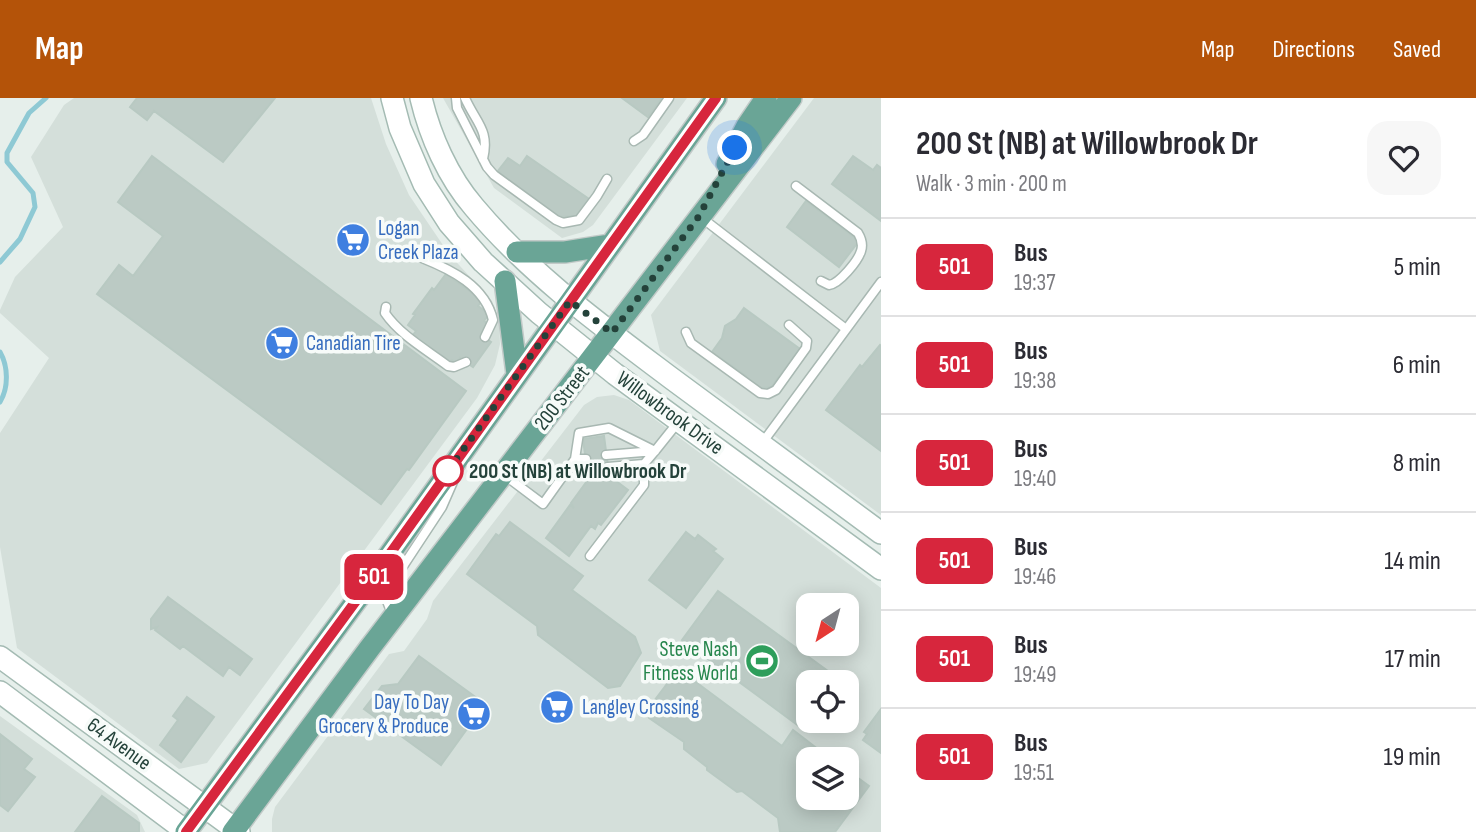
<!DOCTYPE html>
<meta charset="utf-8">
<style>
:root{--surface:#fff;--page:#f7f7f7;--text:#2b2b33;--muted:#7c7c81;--line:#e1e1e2;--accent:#b45309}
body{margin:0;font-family:"Sofia Sans Condensed",sans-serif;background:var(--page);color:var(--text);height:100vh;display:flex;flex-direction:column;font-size:26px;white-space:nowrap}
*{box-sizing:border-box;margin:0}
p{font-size:23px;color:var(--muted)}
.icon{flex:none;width:38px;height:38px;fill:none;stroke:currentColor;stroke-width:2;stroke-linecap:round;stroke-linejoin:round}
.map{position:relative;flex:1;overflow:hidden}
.sheet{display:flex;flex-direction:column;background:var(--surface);width:595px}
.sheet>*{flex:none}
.badge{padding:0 14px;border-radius:10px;font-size:24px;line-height:46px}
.needle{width:46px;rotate:216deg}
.tools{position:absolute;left:796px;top:495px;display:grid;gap:14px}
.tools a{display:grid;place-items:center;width:63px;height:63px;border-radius:14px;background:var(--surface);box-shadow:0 4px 18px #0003;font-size:35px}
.you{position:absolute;width:35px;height:35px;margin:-18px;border:5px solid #fff;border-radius:50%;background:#1a73e8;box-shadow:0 0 0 10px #1a73e833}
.map>.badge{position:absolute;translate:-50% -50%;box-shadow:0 0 0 4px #fff}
.round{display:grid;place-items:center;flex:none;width:74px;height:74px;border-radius:21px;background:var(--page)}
.headline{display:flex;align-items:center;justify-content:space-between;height:119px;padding:0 35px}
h1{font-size:33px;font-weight:700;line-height:52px}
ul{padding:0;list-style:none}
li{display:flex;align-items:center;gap:21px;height:98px;padding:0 35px;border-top:2px solid var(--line)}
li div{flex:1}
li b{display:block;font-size:26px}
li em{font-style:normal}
li .badge{min-width:77px;font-weight:700;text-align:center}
header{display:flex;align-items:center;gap:42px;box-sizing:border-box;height:98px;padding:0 35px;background:var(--accent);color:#fff}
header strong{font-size:33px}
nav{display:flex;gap:38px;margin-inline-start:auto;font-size:24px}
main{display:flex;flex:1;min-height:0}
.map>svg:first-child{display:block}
.built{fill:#d4dfda;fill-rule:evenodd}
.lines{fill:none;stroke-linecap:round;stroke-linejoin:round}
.stream{stroke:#8ec9d4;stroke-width:5}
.building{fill:#bbcac4;stroke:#b8c9c2;stroke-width:2}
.lane-casing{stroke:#a8b8b2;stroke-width:11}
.secondary-casing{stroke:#a4bbb3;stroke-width:24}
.primary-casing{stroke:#c2cac8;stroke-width:24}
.lane{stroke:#fff;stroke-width:8}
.secondary{stroke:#fff;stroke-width:21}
.primary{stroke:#6aa596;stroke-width:21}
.line-casing{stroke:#fff;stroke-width:16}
.line{stroke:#d7263d;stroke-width:10}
.walk{stroke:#24423a;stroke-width:7;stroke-dasharray:0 12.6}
.stop-dot{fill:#fff;stroke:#d7263d;stroke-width:3.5}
.labels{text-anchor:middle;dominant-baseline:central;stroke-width:7;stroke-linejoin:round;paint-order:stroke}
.shop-label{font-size:21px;fill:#366cbe;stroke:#f7fbf9;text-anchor:start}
.street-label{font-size:21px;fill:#24423a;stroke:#f7fbf9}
.stop-label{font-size:21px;font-weight:bold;fill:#24423a;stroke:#f7fbf9;text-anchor:start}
.leisure-label{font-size:21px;fill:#27864d;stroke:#f7fbf9;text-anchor:end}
</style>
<header>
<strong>Map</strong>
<nav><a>Map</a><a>Directions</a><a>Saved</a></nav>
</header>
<main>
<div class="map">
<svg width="881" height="734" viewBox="0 0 881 734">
<rect width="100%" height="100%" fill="#e6efeb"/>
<!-- built -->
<path class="built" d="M74,0H371L386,46L409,97L449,156L492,203L499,223L500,246L495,267L477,300L207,665L179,671L17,550L0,449V335L49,260L0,215V212L15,179L63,129L31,59L64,7Z
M443,0H687L593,127L583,134L562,140L494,90Z
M814,0H881V417L660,253L651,217Z
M614,297L629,302L881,490V734H272V721L275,709L389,556L404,553L427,521L433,503L584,307L597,299ZM808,508H847V546H808ZM808,584H847V623H808ZM808,662H847V700H808Z
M0,618L137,717L145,734H0Z"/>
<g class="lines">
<!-- stream -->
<path class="stream" d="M0,164L20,141L35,109L33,95L7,64V55L29,15L46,0
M0,254C8,268 9,289 0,304"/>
</g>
<!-- building -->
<path class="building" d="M137,0H275L223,64L154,13L147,22L130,9Z
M622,0H662L648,19Z
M152,58L466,293L409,372L407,371L381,406L97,196L119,167L133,178L163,138L118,104Z
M527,58L589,101L576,118L558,119L515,87L513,89L508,85L509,83L498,73L508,60L520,68Z
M853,58L873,72L877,67L881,70V123L832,86Z
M806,103L859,143L839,169L787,129Z
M446,176L482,202L478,208L489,216L484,223L489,227L481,237L491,244L473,269L460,260L456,266L452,262L450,265L413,237L416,233L408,227L415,217L413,216L432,190L434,192Z
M744,210L800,251L771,289L761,290L751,283L749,286L743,281L746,278L712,254L722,240L725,228L736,221Z
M880,247L881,248V353L826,312L860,267L862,269Z
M604,338L609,376L588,379L583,341Z
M608,377L628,392L601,427L598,425L595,431L591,428L569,458L546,440L570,407L574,410L571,405L590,379Z
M510,424L583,478L572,492L635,539L641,555L620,588L608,590L538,537L537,528L467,476L496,436L499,438Z
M686,434L695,441L698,437L716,451L713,453L723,461L686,510L649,482Z
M718,493L843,584H808V623H815L807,634L682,542Z
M168,499L252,561L240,577L229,569L223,578L183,548L180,551L155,532L157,529L151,531V521Z
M419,558L485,606L441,667L364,611L382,588L398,586Z
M685,576L782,648L793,632L832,662H808V700H847V672L869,688L835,734H780L778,720L742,693L737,694L707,672V669L684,651V644L649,620L648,611L673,578Z
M187,599L214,619L181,664L160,647L178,622L173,618Z
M881,611V655L863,642L867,636L864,634Z
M0,636L32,661L24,671L35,679L8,713L0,707Z
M102,698L139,725V734H75Z"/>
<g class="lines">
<!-- lane casing -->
<g class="lane-casing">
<path id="lane" d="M456,0L457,10L487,69L494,77L556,122L563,125L579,122L597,98L607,81
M465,0C476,25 490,32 483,61
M634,43L643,37L669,0
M796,88L858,135C861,140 863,147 861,153C858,163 839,186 829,187L821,183
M702,120L846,231
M422,160C452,172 485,188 493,222L485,239
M386,209L385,215C400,237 427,252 448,268L454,269L466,264
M686,234L691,245L760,295L768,296L776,292L806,250L807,243L789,227
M763,344L881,184
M606,357L655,353
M586,361H575L578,373L588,372
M608,369L644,366L655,353
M503,376L543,406L575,361L579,335L609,330L655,353L679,323
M590,458L644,387V366
M392,516L387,503L390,488L442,409L456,377"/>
</g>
<!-- secondary casing -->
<g class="secondary-casing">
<path id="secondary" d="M392,0L400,30L424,86L449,125L483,164L539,215L615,276L881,471
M421,0C430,38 448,79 474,109C530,176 602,228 671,280C741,332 811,383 881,435
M0,559L239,734
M0,594L187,734"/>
</g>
<!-- primary casing -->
<g class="primary-casing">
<path id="primary" d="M727,66L747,28L766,0
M517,154H565L610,147
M505,183L517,276
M186,734L364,492L716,0
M233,734L369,551L791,0"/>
</g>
<!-- lane -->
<use href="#lane" class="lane"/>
<!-- secondary -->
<use href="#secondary" class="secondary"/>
<!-- primary -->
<use href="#primary" class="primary"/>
</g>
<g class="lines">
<!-- line casing -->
<g class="line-casing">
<path id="line" d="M186,734L364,492L716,0"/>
</g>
<!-- line -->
<use href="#line" class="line"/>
<!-- walk -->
<path class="walk" d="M448,373L445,377L570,203L612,235L699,118L735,50"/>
</g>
<!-- icons -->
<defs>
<g id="supermarket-disc" transform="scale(1.75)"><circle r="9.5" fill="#3f7fe0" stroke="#f7fbf9"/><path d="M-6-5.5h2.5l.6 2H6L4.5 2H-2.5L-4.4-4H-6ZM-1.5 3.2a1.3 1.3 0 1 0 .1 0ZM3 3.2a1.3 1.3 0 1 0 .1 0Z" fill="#fff"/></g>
<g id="stadium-disc" transform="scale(1.75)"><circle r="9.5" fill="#2e9e5b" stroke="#f7fbf9"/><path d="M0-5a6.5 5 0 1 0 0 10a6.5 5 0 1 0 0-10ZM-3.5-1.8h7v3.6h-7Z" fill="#fff"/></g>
</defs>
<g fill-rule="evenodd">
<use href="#supermarket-disc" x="353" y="142"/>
<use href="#supermarket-disc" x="282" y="245"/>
<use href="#stadium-disc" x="762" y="563"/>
<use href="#supermarket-disc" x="557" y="609"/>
<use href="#supermarket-disc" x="474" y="616"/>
</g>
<!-- markers -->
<circle class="stop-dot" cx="448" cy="373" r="14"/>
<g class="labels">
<!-- shop labels -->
<g class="shop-label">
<text x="378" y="130">Logan<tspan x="378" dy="24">Creek Plaza</tspan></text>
<text x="306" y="245">Canadian Tire</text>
<text x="449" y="604" text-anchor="end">Day To Day<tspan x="449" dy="24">Grocery &amp; Produce</tspan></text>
<text x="582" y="609">Langley Crossing</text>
</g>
<!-- street labels -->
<g class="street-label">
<text transform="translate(562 300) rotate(-52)">200 Street</text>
<text transform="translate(670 315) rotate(36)">Willowbrook Drive</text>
<text transform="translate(119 646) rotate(36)">64 Avenue</text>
</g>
<!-- stop labels -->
<g class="stop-label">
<text x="469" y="373">200 St (NB) at Willowbrook Dr</text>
</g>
<!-- leisure labels -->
<g class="leisure-label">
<text x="738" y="551">Steve Nash<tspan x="738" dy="24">Fitness World</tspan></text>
</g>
</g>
</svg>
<div class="tools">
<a><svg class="needle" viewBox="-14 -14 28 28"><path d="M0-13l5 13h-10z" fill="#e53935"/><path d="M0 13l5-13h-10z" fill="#7c7c81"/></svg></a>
<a><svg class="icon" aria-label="locate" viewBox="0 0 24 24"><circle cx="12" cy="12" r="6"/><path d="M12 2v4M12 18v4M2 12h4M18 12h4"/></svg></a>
<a><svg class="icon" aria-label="layers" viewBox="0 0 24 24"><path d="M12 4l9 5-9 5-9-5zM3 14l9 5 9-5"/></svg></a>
</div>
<div class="you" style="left:735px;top:50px"></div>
<b class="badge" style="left:374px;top:479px;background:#d7263d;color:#fff">501</b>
</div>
<section class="sheet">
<div class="headline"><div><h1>200 St (NB) at Willowbrook Dr</h1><p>Walk · 3 min · 200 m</p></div><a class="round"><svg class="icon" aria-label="heart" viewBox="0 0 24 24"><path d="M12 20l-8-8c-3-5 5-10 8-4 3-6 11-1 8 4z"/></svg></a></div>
<ul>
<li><span class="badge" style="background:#d7263d;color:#fff">501</span><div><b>Bus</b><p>19:37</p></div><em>5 min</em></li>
<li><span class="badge" style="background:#d7263d;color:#fff">501</span><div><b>Bus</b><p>19:38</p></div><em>6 min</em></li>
<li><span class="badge" style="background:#d7263d;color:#fff">501</span><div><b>Bus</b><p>19:40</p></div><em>8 min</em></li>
<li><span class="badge" style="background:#d7263d;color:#fff">501</span><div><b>Bus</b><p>19:46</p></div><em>14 min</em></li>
<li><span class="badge" style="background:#d7263d;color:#fff">501</span><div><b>Bus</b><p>19:49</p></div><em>17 min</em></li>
<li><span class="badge" style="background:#d7263d;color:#fff">501</span><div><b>Bus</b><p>19:51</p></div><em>19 min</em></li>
</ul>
</section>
</main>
